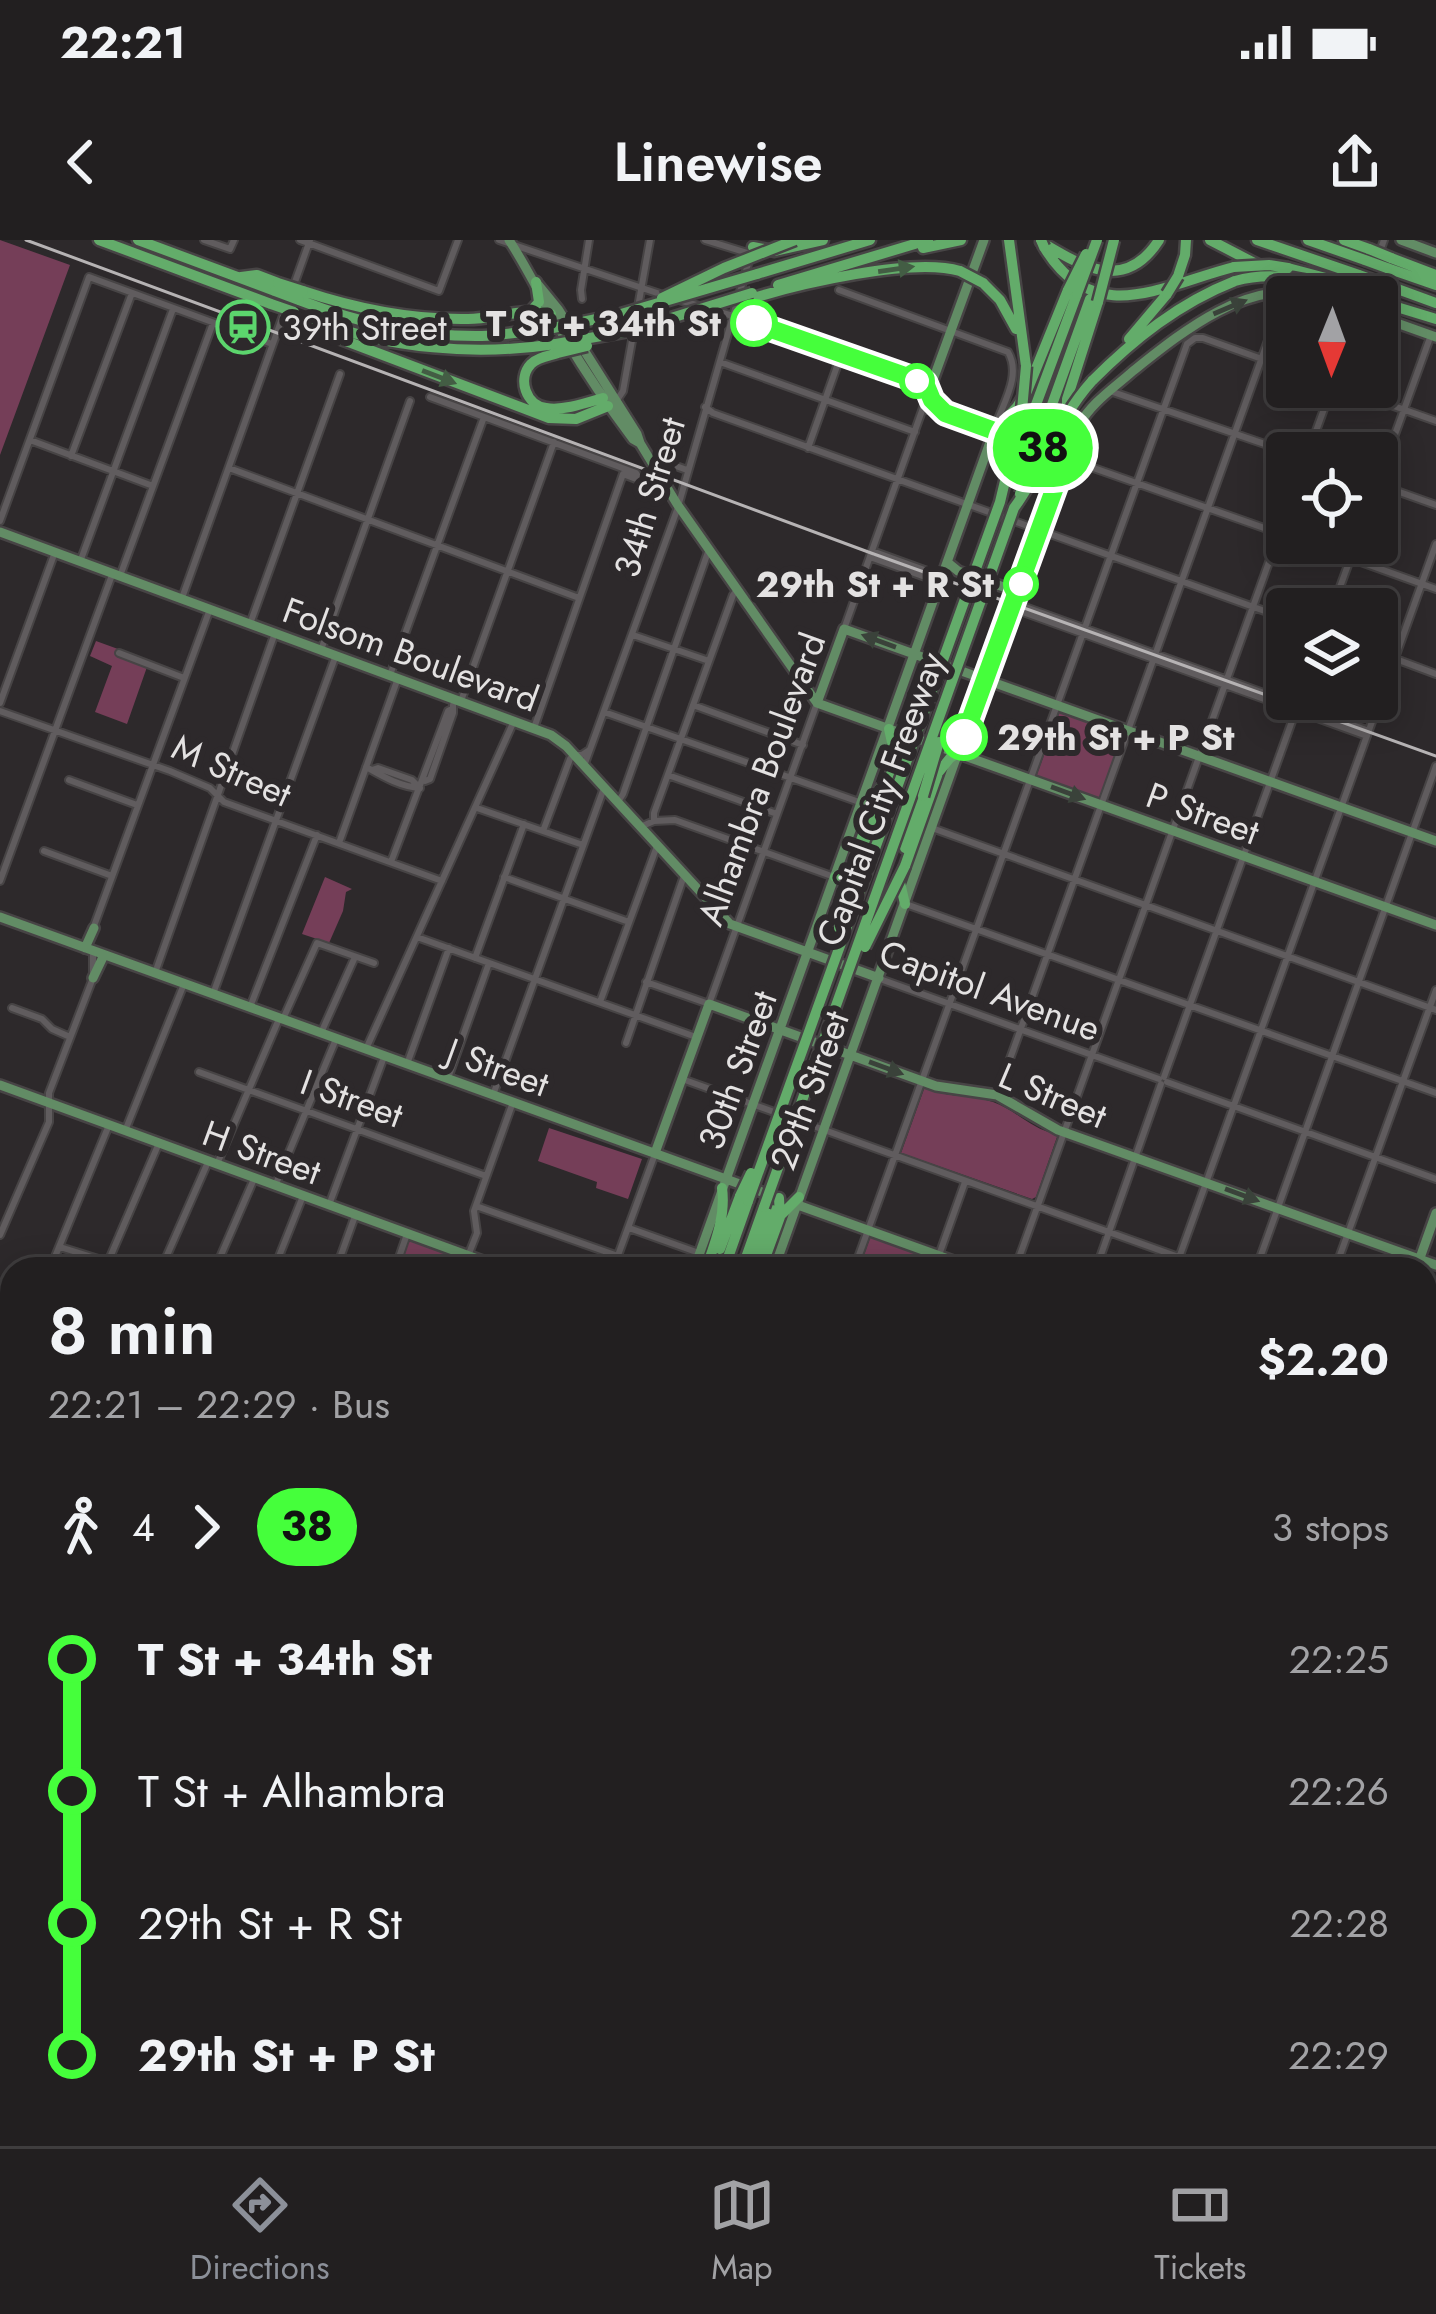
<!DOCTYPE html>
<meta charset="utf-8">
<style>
:root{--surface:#221f20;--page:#2a2729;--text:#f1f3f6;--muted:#a2a2a5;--line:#3f3d3e;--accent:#8c9099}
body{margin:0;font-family:Jost,sans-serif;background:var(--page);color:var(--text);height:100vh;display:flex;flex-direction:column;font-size:45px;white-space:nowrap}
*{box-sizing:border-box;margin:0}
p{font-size:39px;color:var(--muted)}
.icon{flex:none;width:66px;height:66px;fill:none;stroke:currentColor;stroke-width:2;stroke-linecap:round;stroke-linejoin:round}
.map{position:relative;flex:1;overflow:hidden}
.drawer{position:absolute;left:0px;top:1017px;width:1437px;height:891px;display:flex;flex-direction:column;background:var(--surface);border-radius:36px 36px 0 0;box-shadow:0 6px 30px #0003,0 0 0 3px var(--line)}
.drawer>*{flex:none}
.badge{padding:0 24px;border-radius:39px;font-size:42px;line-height:78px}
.needle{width:78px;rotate:181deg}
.controls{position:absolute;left:1266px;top:36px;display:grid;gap:24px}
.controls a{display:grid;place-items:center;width:132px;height:132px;border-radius:12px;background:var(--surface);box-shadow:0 6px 30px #0003,0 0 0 3px var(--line);font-size:60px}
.map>.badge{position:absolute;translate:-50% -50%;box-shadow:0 0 0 6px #fff}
.legs{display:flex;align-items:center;gap:18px;height:132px;padding:0 48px;font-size:39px}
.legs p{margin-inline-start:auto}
.summary{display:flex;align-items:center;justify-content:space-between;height:204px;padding:0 48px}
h1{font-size:66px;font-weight:600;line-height:90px}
ul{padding:0 48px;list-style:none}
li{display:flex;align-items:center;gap:42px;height:132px;font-size:45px}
li i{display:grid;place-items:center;width:18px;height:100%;margin:0 15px;background:currentColor}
li i::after{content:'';width:30px;height:30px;margin:-15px;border:9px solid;border-radius:50%;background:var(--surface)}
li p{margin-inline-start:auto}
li:first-child i{background:linear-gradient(#0000 50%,currentColor 0)}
li:last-child i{background:linear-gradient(currentColor 50%,#0000 0)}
.status{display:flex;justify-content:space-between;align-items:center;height:84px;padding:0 60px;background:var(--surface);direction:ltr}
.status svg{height:33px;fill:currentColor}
header{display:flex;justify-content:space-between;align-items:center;height:156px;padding:0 48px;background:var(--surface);font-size:54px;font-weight:600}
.dock{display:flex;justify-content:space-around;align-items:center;height:168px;border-top:3px solid var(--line);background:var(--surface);font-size:33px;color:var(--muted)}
.dock a{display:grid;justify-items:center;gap:6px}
.dock .active{color:var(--accent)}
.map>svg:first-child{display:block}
.green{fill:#753e58}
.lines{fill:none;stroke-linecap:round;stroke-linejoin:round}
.minor-casing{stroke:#474445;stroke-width:10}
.major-casing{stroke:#474445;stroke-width:14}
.highway-casing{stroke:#474445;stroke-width:15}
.minor{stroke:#605c5e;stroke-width:6}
.major{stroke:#628c65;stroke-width:9}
.highway{stroke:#63ac6a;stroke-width:10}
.tram{stroke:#b6b3b4;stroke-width:3}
.rail-casing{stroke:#b6b3b4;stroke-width:8}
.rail{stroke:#2d292b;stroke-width:3;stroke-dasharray:9;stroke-linecap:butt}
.highway-bridge-casing{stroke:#474445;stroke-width:15;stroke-linecap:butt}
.highway-bridge{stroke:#63ac6a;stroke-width:10}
.oneway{fill:#435d44}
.oneway2{fill:#3a423a}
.line-1-casing{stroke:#fff;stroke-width:27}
.line-1{stroke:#45ff3b;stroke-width:18}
.stop-1-dot{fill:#fff;stroke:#45ff3b;stroke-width:6}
.labels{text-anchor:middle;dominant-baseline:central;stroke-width:12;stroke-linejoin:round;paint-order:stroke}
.stop-label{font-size:36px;font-weight:bold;fill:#e4e2e2;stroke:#2d292b;text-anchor:end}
.poi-label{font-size:36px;fill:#e4e2e2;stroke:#2d292b;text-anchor:start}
.street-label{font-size:36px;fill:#e4e2e2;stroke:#2d292b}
</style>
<div class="status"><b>22:21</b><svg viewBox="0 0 49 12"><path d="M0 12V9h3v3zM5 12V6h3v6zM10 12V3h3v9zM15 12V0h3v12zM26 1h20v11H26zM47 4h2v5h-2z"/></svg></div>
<header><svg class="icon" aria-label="back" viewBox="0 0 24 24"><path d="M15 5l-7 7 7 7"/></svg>Linewise<svg class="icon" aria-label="share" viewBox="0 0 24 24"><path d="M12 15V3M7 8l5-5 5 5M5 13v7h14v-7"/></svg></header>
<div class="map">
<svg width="1436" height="1906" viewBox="0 0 1436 1906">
<rect width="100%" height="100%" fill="#2d292b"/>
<!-- green -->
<path class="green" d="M0,0L70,25L0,215Z
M96,401L118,409L116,416L147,427L127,484L95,472L112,426L90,416Z
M1060,471L1123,493L1099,559L1036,537Z
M325,637L352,649L346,652L343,671L329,703L302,694Z
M927,848C944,858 970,854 993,862C1016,870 1032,890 1056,894L1057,897L1036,957L1032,959L901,913L924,849Z
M549,888L642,919L628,959L596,948L597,942L538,921Z
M874,996L931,1017L933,1020L930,1029H859L870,998Z
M412,1000L492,1029H399L408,1003Z
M12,1761V1896H458L455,1906H0V1762Z
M792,1896H1027L1059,1906H788Z"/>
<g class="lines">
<!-- minor casing -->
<g class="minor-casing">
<path id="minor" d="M204,0L230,9L234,0
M300,0L439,51L458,0
M499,0L666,56
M705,0L751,14
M1379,14L1384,0
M839,50L1008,112C1021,134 1005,160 997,182
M582,59L581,50L589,0
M679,60L733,76L925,143L932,160L945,173
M1431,95L1377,244L1436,265
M720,122L915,192
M1340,147L1436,181
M1110,151L1291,213
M430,157L636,233L640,240
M617,160L623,151L650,0
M705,167L713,173L1287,379
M923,168L1287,296
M30,200L153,246
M808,208L841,115
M1308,213L1332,147
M71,216L132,53
M651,217L687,230
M229,228L579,358
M0,281L89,37L272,104
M1308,303L1436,349
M872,311L941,336
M870,317L939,342
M80,322L173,69
M120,336L213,83
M182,358L310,0
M1014,363L1369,491
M1012,368L1367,496
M1332,369L1356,303
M250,384L340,134
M844,389L928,154
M633,395L709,421
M321,410L410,161
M1377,412L1436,434
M119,413L184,438
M390,435L484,177
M461,461L554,202
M0,463L55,312
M693,465L803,505
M0,471L170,531L210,548L224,562L442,641
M604,472L862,563
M534,488L623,234L670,252
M584,526L677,270L750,17
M366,527C382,536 400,547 420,548
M372,530L378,528L412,540L418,546
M668,535L777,574
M69,540L137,565
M425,541L430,539L453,473V465
M618,562L623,554L708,312
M477,568L583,605
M654,581V573L733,355L737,350
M640,587L654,581L675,580L851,643
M932,588L1436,770
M543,591L570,519L573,515H582L588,511
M339,603L398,438
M44,611L112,636
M391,622L448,471L452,469
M504,637L629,682
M0,641L112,335
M903,663L1436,853
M94,686L210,369
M417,697L696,797
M475,718L524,584
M155,733L275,393
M880,739L1159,839
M646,742L709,764L817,463
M213,754L336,415
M600,762L657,606
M250,767L317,595
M12,768L42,779L52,789L70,797
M283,779L317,703L374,723
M321,793L355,717
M626,803L684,636
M366,809L514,481
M407,824L449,708
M199,832L486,936
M1164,837L1300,459
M448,838L489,723
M682,839L1212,1029
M1167,842L1436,939
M493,855L604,548
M997,855L1275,81L1289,53
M125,891L184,744
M217,924L279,779
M275,946L336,799
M329,965L384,817
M476,966L618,1016
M629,988L699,1013
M0,995L49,882V853L93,738V711
M60,1007L108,1022
M468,1016L477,993L474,971L513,862
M50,1029L109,885
M105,1029L159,903
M161,1029L208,922
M215,1029L254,939
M274,1029L303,956
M336,1029L355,976
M395,1029L407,994
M613,1029L655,914
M854,1029L1187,104L1195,98H1203L1287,128
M934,1029L965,942
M1015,1029L1287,272
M1096,1029L1161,844
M1175,1029L1436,304
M1256,1029L1436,526
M1335,1029L1436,750
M1425,1105L1436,1109
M0,1146L12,1143V1121
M0,1196L12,1189
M1425,1229L1436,1199
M0,1248L12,1241
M0,1254L12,1272
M0,1355L12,1373
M1425,1357L1436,1361
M0,1411L12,1403
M1425,1450L1436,1419
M1425,1525L1436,1529
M1425,1608L1436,1612
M6,1622L12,1617
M0,1654L12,1663
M1425,1672L1436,1641
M1425,1693L1436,1697
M5,1702V1684L12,1665
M0,1703L12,1701
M1425,1775L1436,1781"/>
</g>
<!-- major casing -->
<g class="major-casing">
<path id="major" d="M509,0C530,32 545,66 565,98C586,133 609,167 633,199L640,203
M1401,0L1436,13
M536,42L558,69L637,194L640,203L677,264L817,463L1436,685
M1377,76L1436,97
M929,151L984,0
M0,292L551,495L566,506L730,684L879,738
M947,322L958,331L1018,352
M817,463L844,389L1436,601
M0,677L773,956
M85,708L94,688
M93,738L104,715
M0,845L505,1029
M655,913L709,764L936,846L997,855L1058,890L1436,1025
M795,964L976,1029
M694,1029L994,191
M774,1029L954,524L1079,185C1092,162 1114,148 1133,131C1182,92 1245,40 1312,54
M1416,1029L1436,973
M1425,1190L1436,1194
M1425,1273L1436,1277"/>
</g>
<!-- highway casing -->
<g class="highway-casing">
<path id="highway" d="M99,0L271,64
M138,0L275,51
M1009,0L1026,126
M1210,0L1260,26
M1257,0L1359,35
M1308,0L1365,20
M1344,0L1369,9
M1041,2C1083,27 1125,53 1159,0
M753,7L774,11L823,0
M1044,7C1094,90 1163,45 1234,27
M923,8L961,0
M1391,18L1436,35
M1288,28L1356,46
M1387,28L1436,45
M757,34L870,0
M1178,36L1185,15L1186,0
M241,37L257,35L278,43
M1288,39L1324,57
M983,43L1000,60L1016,89
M1381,43L1436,63
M778,45L928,0
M303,51C357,69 410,80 468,79C494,79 526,67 551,74
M750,59C799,44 912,17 960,31
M299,60C358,83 419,97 482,96C504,95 526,91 548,89
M1377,61L1436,79
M531,71L539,62L536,42
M291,77L338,98L549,178L576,179L608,166
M314,80C389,109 476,116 556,104
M1129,99L1167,54
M558,113C549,116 538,117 531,124C517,139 526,165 546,168C563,171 586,163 603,158
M1092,141C1134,99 1179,63 1235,41
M1034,170L1077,54
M1049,173L1090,59
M994,191L1017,167L1027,151L1068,50
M1066,217L1067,159L1098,62
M889,489L893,507L889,521
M859,606L879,549
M905,608L923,556
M905,626L938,533L950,518L958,513
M835,637L852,627L866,606L903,500
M899,638L905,664
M782,974L799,957
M720,1009L740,956
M706,1029C715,1003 726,976 722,948
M724,1029L748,961
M742,1029L764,967
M753,1029L772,970
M761,1029L780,977L779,958
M0,1743L12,1742
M0,1753L12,1752"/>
</g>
<!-- minor -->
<use href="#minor" class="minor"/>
<!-- major -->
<use href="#major" class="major"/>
<!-- highway -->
<use href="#highway" class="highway"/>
<!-- tram -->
<path class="tram" d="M26,0L871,313L1436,516"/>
<!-- rail casing -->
<g class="rail-casing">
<path id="rail" d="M1425,1316L1436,1285
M0,1578L12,1569
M1425,1860L1436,1864
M1183,1906L1186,1896
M1213,1906L1216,1896"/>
</g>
<!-- rail -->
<use href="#rail" class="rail"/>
<!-- highway-bridge casing -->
<g class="highway-bridge-casing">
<path id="highway-bridge" d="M1041,0L1044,7
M1369,9L1391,18
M1365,20L1387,28
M1234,27L1269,25L1288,28
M960,31L983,43
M1359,35L1381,43
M1235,41C1280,28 1321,44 1364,57
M278,43L303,51
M1356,46L1378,53
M1068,50L1086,14
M275,51L299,60
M1077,54L1097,0
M1167,54L1178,36
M662,58L724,28L795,0
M1098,62L1114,0
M271,64L294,72
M548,89L621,74L757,34
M556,104L629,91L752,53
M558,113L587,106
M1015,220L1034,170
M1020,254L1049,173
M903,500L918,470
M923,556L939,502
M839,688L855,624
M865,707L905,626
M740,956L751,933
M748,961L1000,262L1022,170L1026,126
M764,967L1014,268C1045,226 1056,181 1092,141"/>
</g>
<!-- highway-bridge -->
<use href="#highway-bridge" class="highway-bridge"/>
</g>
<!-- one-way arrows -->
<defs><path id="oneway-solid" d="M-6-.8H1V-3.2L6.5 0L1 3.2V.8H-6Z" transform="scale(3)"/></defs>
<g class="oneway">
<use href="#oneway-solid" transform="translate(896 29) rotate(-8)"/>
<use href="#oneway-solid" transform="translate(439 137) rotate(21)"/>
</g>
<g class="oneway2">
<use href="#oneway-solid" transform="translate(1230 67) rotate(-23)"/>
<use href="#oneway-solid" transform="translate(879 401) rotate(-160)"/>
<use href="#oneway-solid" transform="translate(1068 553) rotate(20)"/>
<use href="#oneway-solid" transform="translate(886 828) rotate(20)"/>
<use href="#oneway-solid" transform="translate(1242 955) rotate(20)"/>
</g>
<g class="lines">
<!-- line-1 casing -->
<g class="line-1-casing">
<path id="line-1" d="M754,83L925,143L932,160L945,173L1066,217L964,497"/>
</g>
<!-- line-1 -->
<use href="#line-1" class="line-1"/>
</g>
<!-- icons -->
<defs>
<g id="station-ring" transform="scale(2.7)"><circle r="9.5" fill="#2d292b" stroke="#5cd56d" stroke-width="1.5"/><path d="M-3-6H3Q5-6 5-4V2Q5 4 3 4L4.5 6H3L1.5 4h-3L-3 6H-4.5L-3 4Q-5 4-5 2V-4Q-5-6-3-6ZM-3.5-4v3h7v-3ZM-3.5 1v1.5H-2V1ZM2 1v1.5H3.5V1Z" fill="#5cd56d"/></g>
</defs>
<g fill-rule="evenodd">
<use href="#station-ring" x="243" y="87"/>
</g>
<!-- markers -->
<g class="stop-1-dot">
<circle cx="754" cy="83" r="21"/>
<circle cx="917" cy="141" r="15"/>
<circle cx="1021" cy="344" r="15"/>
<circle cx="964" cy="497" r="21"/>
</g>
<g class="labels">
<!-- stop labels -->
<g class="stop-label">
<text x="721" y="83">T St + 34th St</text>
<text x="994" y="344">29th St + R St</text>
<text x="997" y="497" text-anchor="start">29th St + P St</text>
</g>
<!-- poi labels -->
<g class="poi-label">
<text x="282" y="87">39th Street</text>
</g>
<!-- street labels -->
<g class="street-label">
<text transform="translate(649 257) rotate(-73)">34th Street</text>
<text transform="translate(411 414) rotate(20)">Folsom Boulevard</text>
<text transform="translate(232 530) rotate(24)">M Street</text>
<text transform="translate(761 539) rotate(-70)">Alhambra Boulevard</text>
<text transform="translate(880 559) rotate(-70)">Capital City Freeway</text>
<text transform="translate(1203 573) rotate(20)">P Street</text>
<text transform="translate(990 750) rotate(20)">Capitol Avenue</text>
<text transform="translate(498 827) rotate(20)">J Street</text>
<text transform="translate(737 830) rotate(-70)">30th Street</text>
<text transform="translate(809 850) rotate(-70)">29th Street</text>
<text transform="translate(1053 855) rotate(23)">L Street</text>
<text transform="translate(352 858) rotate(20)">I Street</text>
<text transform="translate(262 912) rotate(20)">H Street</text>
</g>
</g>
</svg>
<div class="controls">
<a><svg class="needle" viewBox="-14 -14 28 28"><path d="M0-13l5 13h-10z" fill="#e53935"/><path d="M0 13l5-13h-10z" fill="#a2a2a5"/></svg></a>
<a><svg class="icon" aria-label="locate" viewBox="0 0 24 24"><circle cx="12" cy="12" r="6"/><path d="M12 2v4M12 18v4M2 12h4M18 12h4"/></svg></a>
<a><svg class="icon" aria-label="layers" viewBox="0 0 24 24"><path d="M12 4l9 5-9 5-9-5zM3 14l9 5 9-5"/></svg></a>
</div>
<b class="badge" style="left:1043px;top:208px;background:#45ff3b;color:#111">38</b>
<section class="drawer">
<div class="summary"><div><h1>8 min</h1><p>22:21 – 22:29 · Bus</p></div><b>$2.20</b></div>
<div class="legs"><svg class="icon" aria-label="walk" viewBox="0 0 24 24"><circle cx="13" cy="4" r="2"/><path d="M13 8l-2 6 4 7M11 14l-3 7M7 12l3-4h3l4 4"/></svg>4<svg class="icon" aria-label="forward" viewBox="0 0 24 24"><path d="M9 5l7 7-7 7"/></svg><b class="badge" style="background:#45ff3b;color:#111">38</b><p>3 stops</p></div>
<ul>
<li><i style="color:#45ff3b"></i><b>T St + 34th St</b><p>22:25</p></li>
<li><i style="color:#45ff3b"></i><span>T St + Alhambra</span><p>22:26</p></li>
<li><i style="color:#45ff3b"></i><span>29th St + R St</span><p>22:28</p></li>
<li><i style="color:#45ff3b"></i><b>29th St + P St</b><p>22:29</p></li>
</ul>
</section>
</div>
<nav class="dock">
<a class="active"><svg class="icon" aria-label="directions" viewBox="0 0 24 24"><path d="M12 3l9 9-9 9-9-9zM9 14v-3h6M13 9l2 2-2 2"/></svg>Directions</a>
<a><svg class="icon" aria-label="map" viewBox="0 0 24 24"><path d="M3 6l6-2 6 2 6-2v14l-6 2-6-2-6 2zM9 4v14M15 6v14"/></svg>Map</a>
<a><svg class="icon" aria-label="tickets" viewBox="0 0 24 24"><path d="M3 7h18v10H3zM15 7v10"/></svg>Tickets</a>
</nav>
